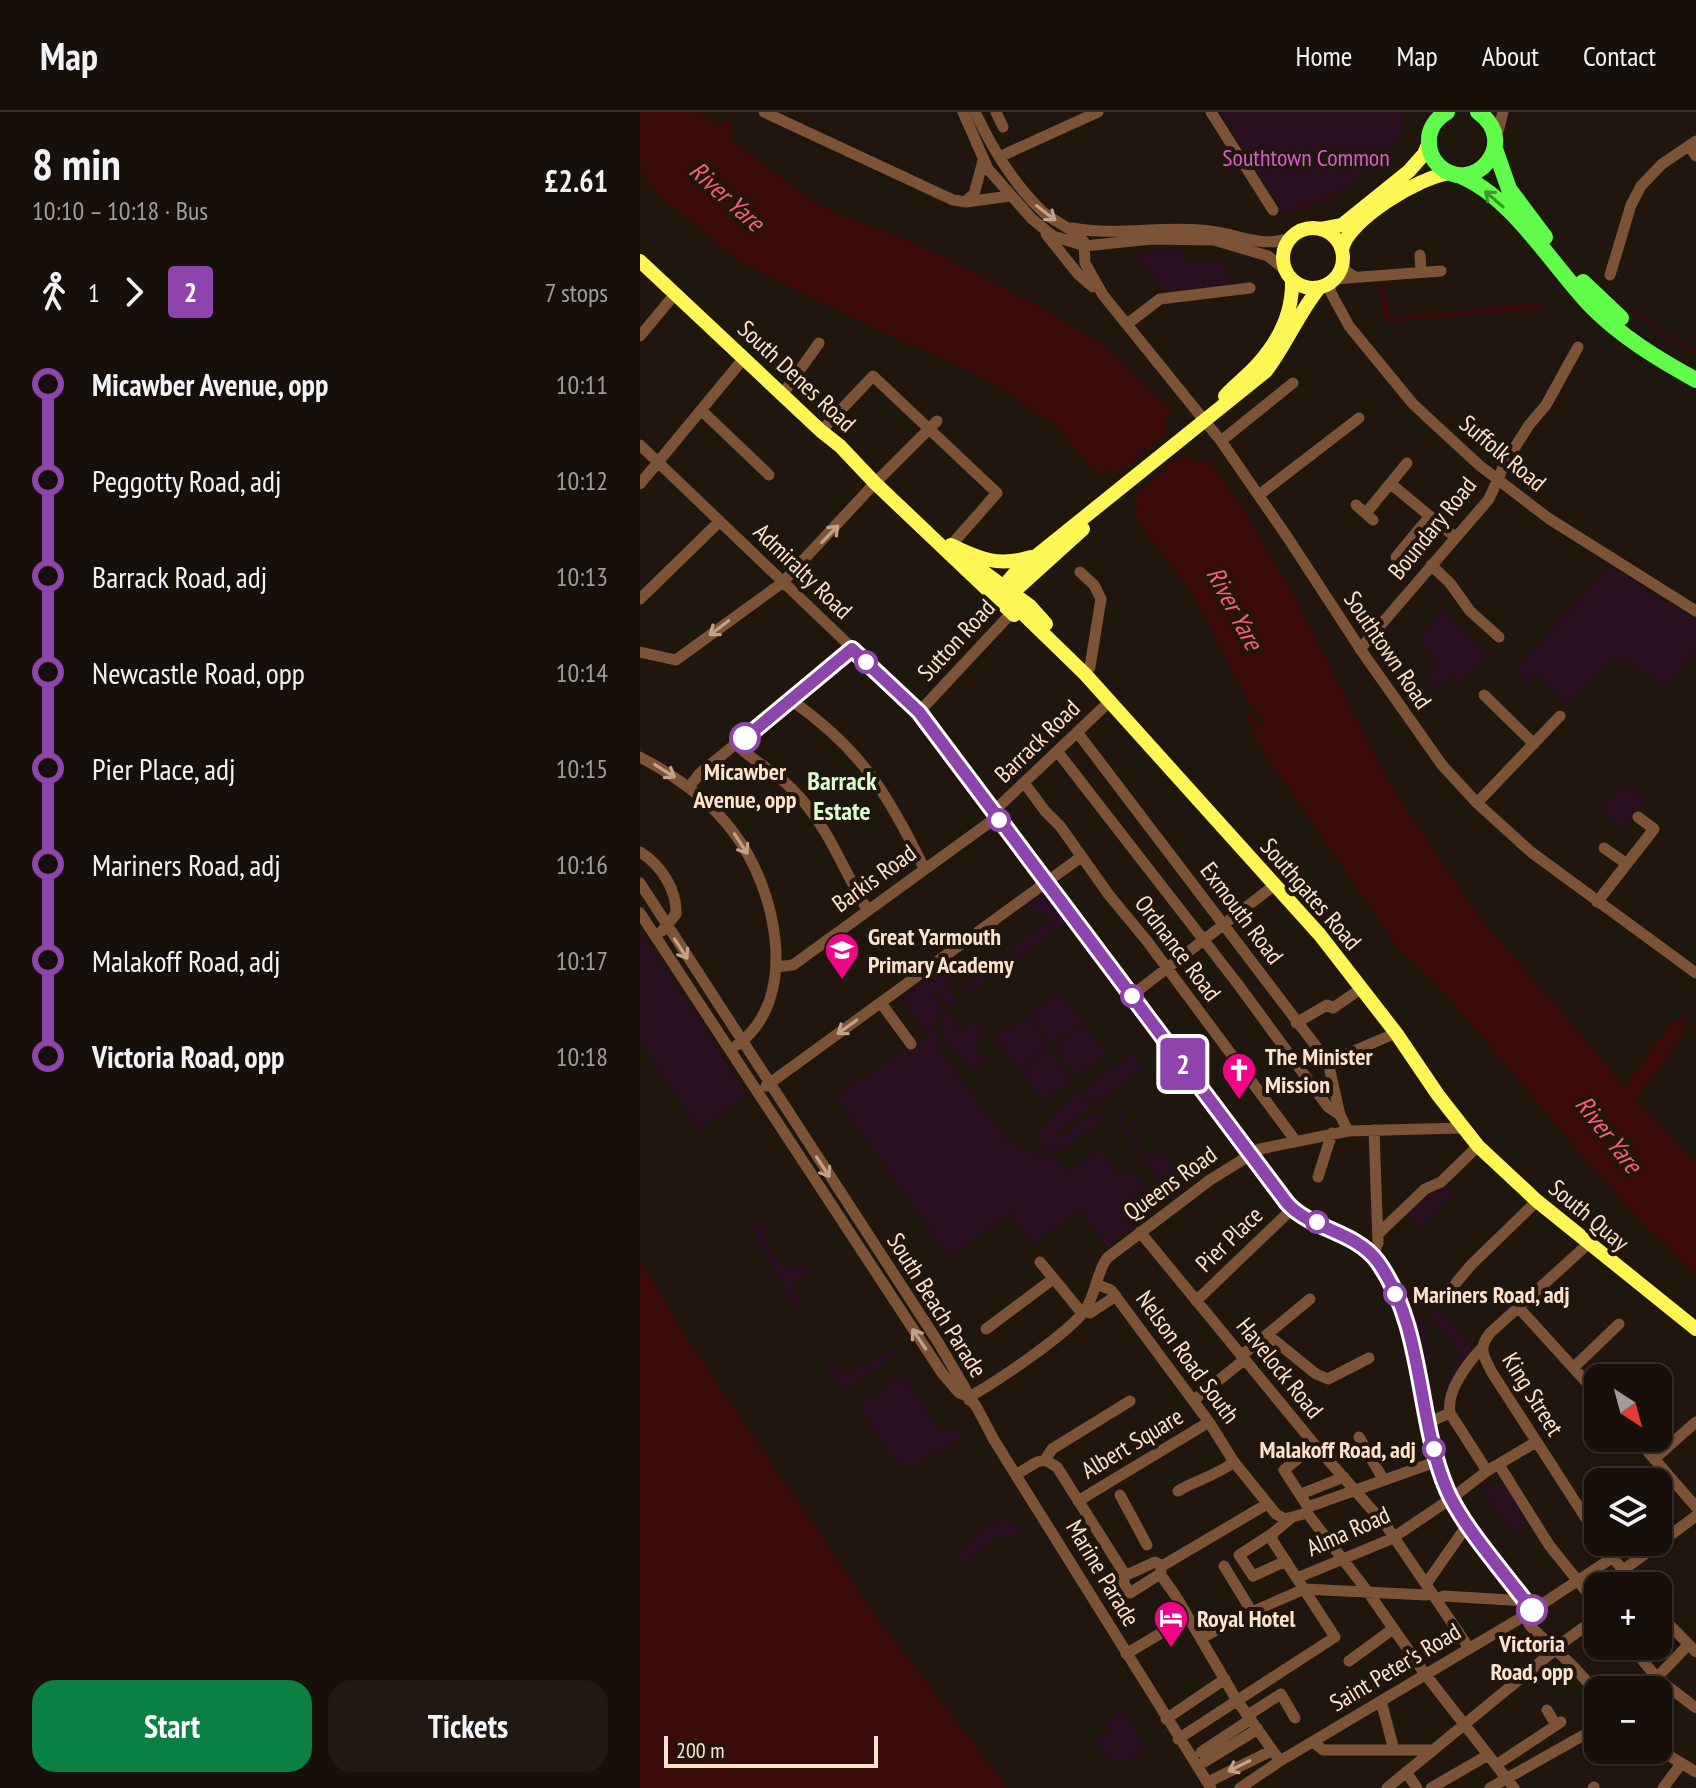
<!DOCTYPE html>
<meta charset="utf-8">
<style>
:root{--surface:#17100a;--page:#201913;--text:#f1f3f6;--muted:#9e9d9c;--line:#36302b;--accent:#0b8043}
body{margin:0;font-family:"PT Sans Narrow",sans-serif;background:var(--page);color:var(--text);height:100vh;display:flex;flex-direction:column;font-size:30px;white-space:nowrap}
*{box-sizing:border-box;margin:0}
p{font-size:26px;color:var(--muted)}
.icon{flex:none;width:44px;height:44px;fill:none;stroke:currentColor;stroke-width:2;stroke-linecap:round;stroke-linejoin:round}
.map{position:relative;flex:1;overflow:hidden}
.sheet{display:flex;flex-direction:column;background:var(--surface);width:640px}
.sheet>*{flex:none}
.badge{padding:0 16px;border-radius:6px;font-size:28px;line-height:52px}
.needle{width:52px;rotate:144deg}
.fabs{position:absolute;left:944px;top:1252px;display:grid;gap:16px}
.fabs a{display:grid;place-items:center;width:88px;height:88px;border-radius:16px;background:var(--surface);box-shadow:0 2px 6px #0004,0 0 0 2px var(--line);font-size:40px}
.scale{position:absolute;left:24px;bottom:20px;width:214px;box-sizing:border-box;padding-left:8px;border:4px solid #fee3cc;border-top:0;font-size:22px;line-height:28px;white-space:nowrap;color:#fee3cc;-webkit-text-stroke:6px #1f160d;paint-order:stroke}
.map>.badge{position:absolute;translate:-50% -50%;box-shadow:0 0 0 4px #fff}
.legs{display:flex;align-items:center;gap:12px;height:88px;padding:0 32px;font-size:26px}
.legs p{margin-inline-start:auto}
.summary{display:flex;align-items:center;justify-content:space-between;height:136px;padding:0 32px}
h1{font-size:44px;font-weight:700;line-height:60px}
.button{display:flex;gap:16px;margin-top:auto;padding:16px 32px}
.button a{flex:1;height:92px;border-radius:24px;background:var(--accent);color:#fff;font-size:32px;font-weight:700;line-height:92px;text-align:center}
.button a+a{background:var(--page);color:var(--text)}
ul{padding:0 32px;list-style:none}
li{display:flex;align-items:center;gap:28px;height:96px;font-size:30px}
li i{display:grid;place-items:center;width:12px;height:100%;margin:0 10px;background:currentColor}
li i::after{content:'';width:20px;height:20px;margin:-10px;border:6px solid;border-radius:50%;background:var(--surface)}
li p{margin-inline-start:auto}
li:first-child i{background:linear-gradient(#0000 50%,currentColor 0)}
li:last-child i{background:linear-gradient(currentColor 50%,#0000 0)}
header{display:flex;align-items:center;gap:48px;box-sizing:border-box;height:112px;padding:0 40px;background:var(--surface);border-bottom:2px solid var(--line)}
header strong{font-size:38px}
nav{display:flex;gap:44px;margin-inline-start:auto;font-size:28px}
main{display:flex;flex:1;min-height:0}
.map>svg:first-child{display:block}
.green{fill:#291021}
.water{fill:#3b0a0b}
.pier{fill:#1f160d}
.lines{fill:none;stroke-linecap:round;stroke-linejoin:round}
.stream{stroke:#3b0a0b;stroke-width:2}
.minor{stroke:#7d5338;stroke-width:11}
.major{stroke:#fcf754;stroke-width:14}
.highway{stroke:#61fc49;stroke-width:16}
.oneway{stroke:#43942e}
.oneway2{stroke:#c4a289}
.line-1-casing{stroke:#fff;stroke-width:18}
.line-1{stroke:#8e44ad;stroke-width:12}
.stop-1-dot{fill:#fff;stroke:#8e44ad;stroke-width:4}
.labels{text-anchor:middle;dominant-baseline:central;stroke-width:8;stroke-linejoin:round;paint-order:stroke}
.park-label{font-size:24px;fill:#dc59d0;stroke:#1f160d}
.street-label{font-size:24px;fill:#fee3cc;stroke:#1f160d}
.stop-label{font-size:24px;font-weight:bold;fill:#fee3cc;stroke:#1f160d}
.poi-label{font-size:24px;font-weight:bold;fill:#fee3cc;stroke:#1f160d;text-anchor:start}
.water-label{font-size:26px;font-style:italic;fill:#fc5b7b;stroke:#1f160d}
.neighbourhood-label{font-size:26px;font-weight:bold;fill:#dcfece;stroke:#1f160d}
</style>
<header>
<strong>Map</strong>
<nav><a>Home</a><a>Map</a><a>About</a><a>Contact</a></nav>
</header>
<main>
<section class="sheet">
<div class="summary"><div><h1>8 min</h1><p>10:10 – 10:18 · Bus</p></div><b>£2.61</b></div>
<div class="legs"><svg class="icon" aria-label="walk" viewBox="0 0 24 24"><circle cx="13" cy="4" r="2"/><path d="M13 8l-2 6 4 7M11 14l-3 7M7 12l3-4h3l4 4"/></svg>1<svg class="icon" aria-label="forward" viewBox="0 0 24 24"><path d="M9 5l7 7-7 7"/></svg><b class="badge" style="background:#8e44ad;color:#fff">2</b><p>7 stops</p></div>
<ul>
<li><i style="color:#8e44ad"></i><b>Micawber Avenue, opp</b><p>10:11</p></li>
<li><i style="color:#8e44ad"></i><span>Peggotty Road, adj</span><p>10:12</p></li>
<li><i style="color:#8e44ad"></i><span>Barrack Road, adj</span><p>10:13</p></li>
<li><i style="color:#8e44ad"></i><span>Newcastle Road, opp</span><p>10:14</p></li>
<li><i style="color:#8e44ad"></i><span>Pier Place, adj</span><p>10:15</p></li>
<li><i style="color:#8e44ad"></i><span>Mariners Road, adj</span><p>10:16</p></li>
<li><i style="color:#8e44ad"></i><span>Malakoff Road, adj</span><p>10:17</p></li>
<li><i style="color:#8e44ad"></i><b>Victoria Road, opp</b><p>10:18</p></li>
</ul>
<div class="button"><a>Start</a><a>Tickets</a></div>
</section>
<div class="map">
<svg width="1056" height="1676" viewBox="0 0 1056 1676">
<rect width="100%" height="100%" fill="#1f160d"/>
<!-- green -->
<path class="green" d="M580,0H761C769,28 738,54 714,67C702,86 665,94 644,102Z
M543,137L545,152L583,148L587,173L525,179L493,141Z
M971,455L1056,508V539L1054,538L1026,576L989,549L972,546L926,594L895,561L886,572L875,556Z
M802,498L849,543L819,571L812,562L794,577L787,566L782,569L780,566L797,555L779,527Z
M984,671L1004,687L983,715L959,698Z
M405,779L428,809L325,884L321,878L337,867L334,862L364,841L367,845L373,841L370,836L404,811L407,815L413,811L405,799L398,804L388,791Z
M0,818L107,982L59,1017L0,929Z
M300,857L309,868L305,872L318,889L309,895L298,880L293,883L304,899L298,904L293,917L302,934L299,937L365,1027L380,1037L418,1046L421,1055L427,1058L433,1057L459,1038L481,1066L493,1058L506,1075L492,1085L500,1100L516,1089L520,1094L467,1135L439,1098L392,1132L369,1100L310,1146L195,984L288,924L262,885Z
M419,879L442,910L415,929L408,928L389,902Z
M315,898L310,904L322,919L336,910L342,919L341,928L334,933L345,948L330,958L317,940L314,941L299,918L303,906Z
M386,904L405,930V937L379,956L356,926Z
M444,912L466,942L435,965L416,938V932Z
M407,939L412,940L432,967L403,989L381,958Z
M492,941L503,956L456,991L445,977Z
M441,980L452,994L416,1021L419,1026L456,999L462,1008L420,1039L404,1037L399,1031L402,1024L398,1018L409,1010L407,1006Z
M484,999L486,1003L480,1008L486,1016L491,1013L493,1017L489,1020L494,1028L499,1025L501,1028L497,1032L508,1047L520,1038L547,1075L534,1085L530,1079L540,1070L529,1059L525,1062L528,1067L522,1071L474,1005Z
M804,1071L813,1083L780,1115L764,1100L787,1079Z
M115,1112L126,1115C123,1138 142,1165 167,1153L171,1158L151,1173L162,1190L155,1194L112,1118Z
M796,1194L832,1236L817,1261L806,1299L799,1302L818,1241L789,1201Z
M782,1203C792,1229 786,1252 789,1279C790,1288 793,1294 789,1303L771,1206Z
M250,1237L262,1239L203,1278L185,1249L192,1247L194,1259L211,1262Z
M258,1264L265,1266L299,1317L305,1316L310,1322L317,1317L322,1325L274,1353L254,1349L218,1294L229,1284L233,1286Z
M843,1368L852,1376L866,1374L886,1406V1411L873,1421L838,1371Z
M364,1405L369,1413L375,1410L381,1420L367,1426L364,1423L357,1427L355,1424L352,1426L354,1429L340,1437L342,1441L323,1452L315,1441L335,1430L333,1425Z
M484,1599L503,1632L496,1646L481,1650L465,1643L455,1628L469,1619L465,1607L474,1608L478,1600Z"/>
<!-- water -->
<path class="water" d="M0,0H58L75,13L90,8L92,22L89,26L178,93L286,136L399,194L459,230L532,298L524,308C523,318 544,346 555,349C562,350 562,349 568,347L603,396L650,476L750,673L843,810L953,936L984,976L1029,913L1040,906L1045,910L1043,923L996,988L1056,1052V1164L1035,1142L1031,1143L1028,1135L1008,1117L949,1052L805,881L759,837L610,620L615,617L604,602L609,599L619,613L624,612C596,573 579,527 554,486C537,458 515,433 495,406L498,391L470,357L458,363L416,314L345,266L240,219L97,148L17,82L0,57Z
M738,169L742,170L751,206L886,192L895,191L896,188L901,197L748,210L745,208Z
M0,1148L48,1228L240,1510L368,1676H0Z"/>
<!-- pier -->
<path class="pier" d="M530,318L548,338L490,387L472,366Z"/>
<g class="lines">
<!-- stream -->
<path class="stream" d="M651,99L699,80
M991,198L1056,241"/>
<!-- minor -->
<path class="minor" d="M124,0L313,88L326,90L370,84
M323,0L348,57L392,107L413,124L445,134L511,127L574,128L628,144L645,158
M335,0C352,36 373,72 403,100C416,111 433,116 444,130L445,151L463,183L581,329L648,426L723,541L802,653L837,691L891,740L1056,861
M356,0L363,15
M571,0L633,98
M856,27L863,0
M1049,34L1056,44
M359,45L458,0
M326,89L334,82L343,49
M432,116C480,125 528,112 576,120C602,124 624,136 650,126
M406,122L438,162L453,175
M780,143L781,160
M703,152L706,159L715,165
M970,163L991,93L1001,74L1022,52L1056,29
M694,167L801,159
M691,170L690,179L709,214L773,292L839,353L908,406L1056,499
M487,212L520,187L610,176
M0,224L35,182
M142,283L179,231
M61,298L129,363
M181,319L233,264L357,381L306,439
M581,329L653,271
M0,333L279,600L652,1097C678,1112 710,1121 732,1142C780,1190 779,1314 807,1379C824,1416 867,1463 892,1498
M0,372L104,246
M751,372L815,425
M619,383L719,306
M716,393L733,408
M726,401L767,351
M756,445L790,404
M791,453L810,471L830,499L859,525
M440,460L454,473L461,487L450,555L445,562
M0,487L79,410
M720,537L849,387L865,351L889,313L906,293L938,235
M0,540L36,548L142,471L235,371L297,309
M844,583L894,632
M152,589C221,637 248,682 284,756
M279,600L377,495
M437,620L688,950L700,1003L708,1019
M97,633C113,649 135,660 151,676C187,711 202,756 227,797
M417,639L597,871L688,995L700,1003
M0,645C36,664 70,688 94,721C135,775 162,886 97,933
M385,672L405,699L420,714L469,783L507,829L655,1028
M49,675L60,661L212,537
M837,691L920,604
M353,700L470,589
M964,736L987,752
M0,740C21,753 37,778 36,802L22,819
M0,771L298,1230L325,1276L329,1288
M957,790L1014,717L998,705
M0,801L302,1261L319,1281L329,1285L336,1294L354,1328L571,1676
M136,855L153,853L357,705
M491,884L636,772
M241,891L271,932
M656,911L687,893L693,896L722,876
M688,950L756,921
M126,974L441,745
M678,1065L692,1021
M500,1120L675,1333L747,1415L829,1536
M738,1122L785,1077L801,1070L838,1034
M948,1132L850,1221C838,1236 843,1243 851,1259L958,1425
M733,1143L738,1131L734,1018
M400,1150L442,1201
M816,1171L831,1153L897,1089
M456,1172L471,1178L569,1310L594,1350L636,1402L645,1407L667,1401
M556,1189L652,1097
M879,1196L958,1283
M444,1199L450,1201L476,1184
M346,1217L413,1167
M628,1223L676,1262L688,1267L729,1246
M601,1244L670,1187
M933,1256L979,1212
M1012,1266L1021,1259
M329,1285C356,1270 428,1222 445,1198C456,1182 456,1162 467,1146L570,1068L620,1037L708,1019L822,1016
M554,1288L604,1248
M810,1301C806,1279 827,1252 841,1237
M810,1301L847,1359
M787,1311L810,1301
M719,1325L743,1367
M996,1326L1056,1395
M1014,1347L1056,1310
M405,1348L417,1355L484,1461L489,1462L515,1450L522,1454L520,1462
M859,1353L909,1433L958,1494
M377,1362L397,1350L405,1348L412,1337L490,1289
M538,1379C557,1368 577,1363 594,1350
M661,1382L704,1365
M480,1383L507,1433
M438,1389L569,1310
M668,1395L798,1349
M667,1400L668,1395L644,1358L675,1333
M667,1401L728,1480L785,1562L874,1676
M633,1421L599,1443L613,1464L646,1449
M961,1430L995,1474
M522,1454L627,1392
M584,1454L612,1500
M982,1459L1056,1404
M484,1461V1472L490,1481L520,1462
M520,1462L535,1483
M657,1466L751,1427L812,1386L847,1359L896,1330
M786,1472L828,1412
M537,1486L596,1587L640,1649
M796,1487L804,1484L886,1489
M1018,1501L1056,1540
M884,1504L891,1515L933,1554L958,1582
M561,1526L612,1500L664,1477L786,1483L792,1481
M991,1534L1017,1566L1056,1596
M914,1537L958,1505
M486,1542L548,1505
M709,1549L753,1517
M1005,1578L1048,1533
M741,1589L754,1638
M907,1598L916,1613
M608,1603L641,1582L655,1606
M526,1607L585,1567
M538,1627L695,1525L632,1428L633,1421L651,1406
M673,1630L683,1638H792
M1018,1637L1056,1660
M561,1640L611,1607
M564,1650L618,1617
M856,1653L921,1610
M766,1660L777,1676
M568,1670L631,1639
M600,1676L640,1649L884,1504L972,1446
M747,1676L915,1538
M791,1676L848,1643
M850,1676L958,1615
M953,1676L954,1675
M1023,1676L1041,1652"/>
<!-- major -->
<path class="major" d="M643 146a30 30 0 1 1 60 0a30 30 0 1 1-60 0Z
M681,117L702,113L769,59L784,42L789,30
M702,138C706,109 781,64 810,61
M0,149L181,319L200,334L235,371L374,503
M585,284C595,273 607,264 617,253C639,229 653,200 652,168
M311,433C339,447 359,455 391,445
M330,450L390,494L406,512
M367,479L377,496L445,562L680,823L756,921L798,983L838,1034L897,1089L1056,1217
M367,479L369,468L375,461L626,259C646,233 658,202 679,176
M363,480L380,474L443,417"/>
<!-- highway -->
<path class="highway" d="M807,0C795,7 788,18 789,31C789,40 793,48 799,54C834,85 881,30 838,0
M855,37L869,77L905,125
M818,63C871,83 911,152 950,193C980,224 1018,247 1056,268
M943,170L981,206"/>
</g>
<!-- one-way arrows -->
<defs><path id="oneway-shaft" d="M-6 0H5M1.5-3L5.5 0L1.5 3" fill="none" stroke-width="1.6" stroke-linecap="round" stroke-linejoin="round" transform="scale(2)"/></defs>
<use class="oneway" href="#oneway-shaft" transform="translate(854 87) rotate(-139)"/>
<g class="oneway2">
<use href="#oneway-shaft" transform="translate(406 101) rotate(38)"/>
<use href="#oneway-shaft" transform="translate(190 422) rotate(-46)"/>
<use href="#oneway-shaft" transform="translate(79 516) rotate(143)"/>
<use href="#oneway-shaft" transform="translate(25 659) rotate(32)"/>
<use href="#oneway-shaft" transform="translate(101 732) rotate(57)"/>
<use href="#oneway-shaft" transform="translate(41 837) rotate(57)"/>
<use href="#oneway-shaft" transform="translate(207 915) rotate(144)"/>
<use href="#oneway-shaft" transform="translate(183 1055) rotate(57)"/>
<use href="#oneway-shaft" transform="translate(279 1227) rotate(-124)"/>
<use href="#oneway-shaft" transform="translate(599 1654) rotate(154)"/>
</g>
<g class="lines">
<!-- line-1 casing -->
<g class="line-1-casing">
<path id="line-1" d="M105,626L212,537L279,600L647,1091C671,1118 716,1119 738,1150C785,1216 776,1306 807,1378C823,1415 867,1464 892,1498"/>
</g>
<!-- line-1 -->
<use href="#line-1" class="line-1"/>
</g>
<!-- icons -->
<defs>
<g id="school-pin" transform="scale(1.8)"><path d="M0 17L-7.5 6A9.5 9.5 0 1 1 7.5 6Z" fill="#f20489" stroke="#1f160d"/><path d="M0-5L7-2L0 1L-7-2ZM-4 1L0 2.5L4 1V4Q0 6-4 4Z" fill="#fff"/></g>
<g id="church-pin" transform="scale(1.8)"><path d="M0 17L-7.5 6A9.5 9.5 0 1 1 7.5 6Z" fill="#f20489" stroke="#1f160d"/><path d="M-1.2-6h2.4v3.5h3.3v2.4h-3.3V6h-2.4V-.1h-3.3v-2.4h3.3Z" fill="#fff"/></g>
<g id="hotel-pin" transform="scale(1.8)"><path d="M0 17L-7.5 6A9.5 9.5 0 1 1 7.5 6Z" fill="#f20489" stroke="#1f160d"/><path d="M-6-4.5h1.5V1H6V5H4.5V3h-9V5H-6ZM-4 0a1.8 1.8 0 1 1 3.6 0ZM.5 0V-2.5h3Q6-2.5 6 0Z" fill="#fff"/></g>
</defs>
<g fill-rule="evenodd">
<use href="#school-pin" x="202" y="838"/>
<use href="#church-pin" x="599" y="958"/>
<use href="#hotel-pin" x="531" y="1506"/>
</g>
<!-- markers -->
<g class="stop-1-dot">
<circle cx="226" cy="550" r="10"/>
<circle cx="105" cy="626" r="14"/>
<circle cx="359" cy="708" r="10"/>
<circle cx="492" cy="884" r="10"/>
<circle cx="677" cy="1110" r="10"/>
<circle cx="755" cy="1182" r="10"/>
<circle cx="794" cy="1337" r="10"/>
<circle cx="892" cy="1498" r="14"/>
</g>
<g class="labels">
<!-- park labels -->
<g class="park-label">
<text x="666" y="45">Southtown Common</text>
</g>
<!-- street labels -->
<g class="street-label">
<text transform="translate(157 264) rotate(43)">South Denes Road</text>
<text transform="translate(863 341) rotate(40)">Suffolk Road</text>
<text transform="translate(792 416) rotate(-51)">Boundary Road</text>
<text transform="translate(163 459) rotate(44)">Admiralty Road</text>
<text transform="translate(316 528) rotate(-47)">Sutton Road</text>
<text transform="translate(748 538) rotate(56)">Southtown Road</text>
<text transform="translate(397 629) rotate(-44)">Barrack Road</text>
<text transform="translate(234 766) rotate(-36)">Barkis Road</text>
<text transform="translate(671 782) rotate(49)">Southgates Road</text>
<text transform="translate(602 801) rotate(53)">Exmouth Road</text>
<text transform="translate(538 836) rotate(53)">Ordnance Road</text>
<text transform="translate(530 1071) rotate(-36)">Queens Road</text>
<text transform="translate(949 1103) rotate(40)">South Quay</text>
<text transform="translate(589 1127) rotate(-44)">Pier Place</text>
<text transform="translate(297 1193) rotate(58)">South Beach Parade</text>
<text transform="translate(548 1245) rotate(54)">Nelson Road South</text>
<text transform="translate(640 1256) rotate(51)">Havelock Road</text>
<text transform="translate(893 1282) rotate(58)">King Street</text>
<text transform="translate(492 1331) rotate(-31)">Albert Square</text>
<text transform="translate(708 1419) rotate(-24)">Alma Road</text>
<text transform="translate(463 1461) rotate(59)">Marine Parade</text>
<text transform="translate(755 1555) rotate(-31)">Saint Peter's Road</text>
</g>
<!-- stop labels -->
<g class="stop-label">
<text x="105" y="659">Micawber<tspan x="105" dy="28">Avenue, opp</tspan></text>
<text x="773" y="1182" text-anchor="start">Mariners Road, adj</text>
<text x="776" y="1337" text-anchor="end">Malakoff Road, adj</text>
<text x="892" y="1531">Victoria<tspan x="892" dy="28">Road, opp</tspan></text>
</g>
<!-- poi labels -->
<g class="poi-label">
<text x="228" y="824">Great Yarmouth<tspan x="228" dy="28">Primary Academy</tspan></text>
<text x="625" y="944">The Minister<tspan x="625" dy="28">Mission</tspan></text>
<text x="557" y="1506">Royal Hotel</text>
</g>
<!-- water labels -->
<g class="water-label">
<text transform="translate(87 84) rotate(42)">River Yare</text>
<text transform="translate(595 496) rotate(62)">River Yare</text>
<text transform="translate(969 1022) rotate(52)">River Yare</text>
</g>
<!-- neighbourhood labels -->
<g class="neighbourhood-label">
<text x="202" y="668">Barrack<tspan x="202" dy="30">Estate</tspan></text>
</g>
</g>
</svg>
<div class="fabs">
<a><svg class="needle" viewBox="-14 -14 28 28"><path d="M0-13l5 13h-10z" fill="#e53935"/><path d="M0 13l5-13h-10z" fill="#9e9d9c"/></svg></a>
<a><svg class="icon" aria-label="layers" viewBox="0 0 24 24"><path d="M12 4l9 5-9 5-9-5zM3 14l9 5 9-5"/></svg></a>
<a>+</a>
<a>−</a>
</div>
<div class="scale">200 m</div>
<b class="badge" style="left:543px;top:952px;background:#8e44ad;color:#fff">2</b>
</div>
</main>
